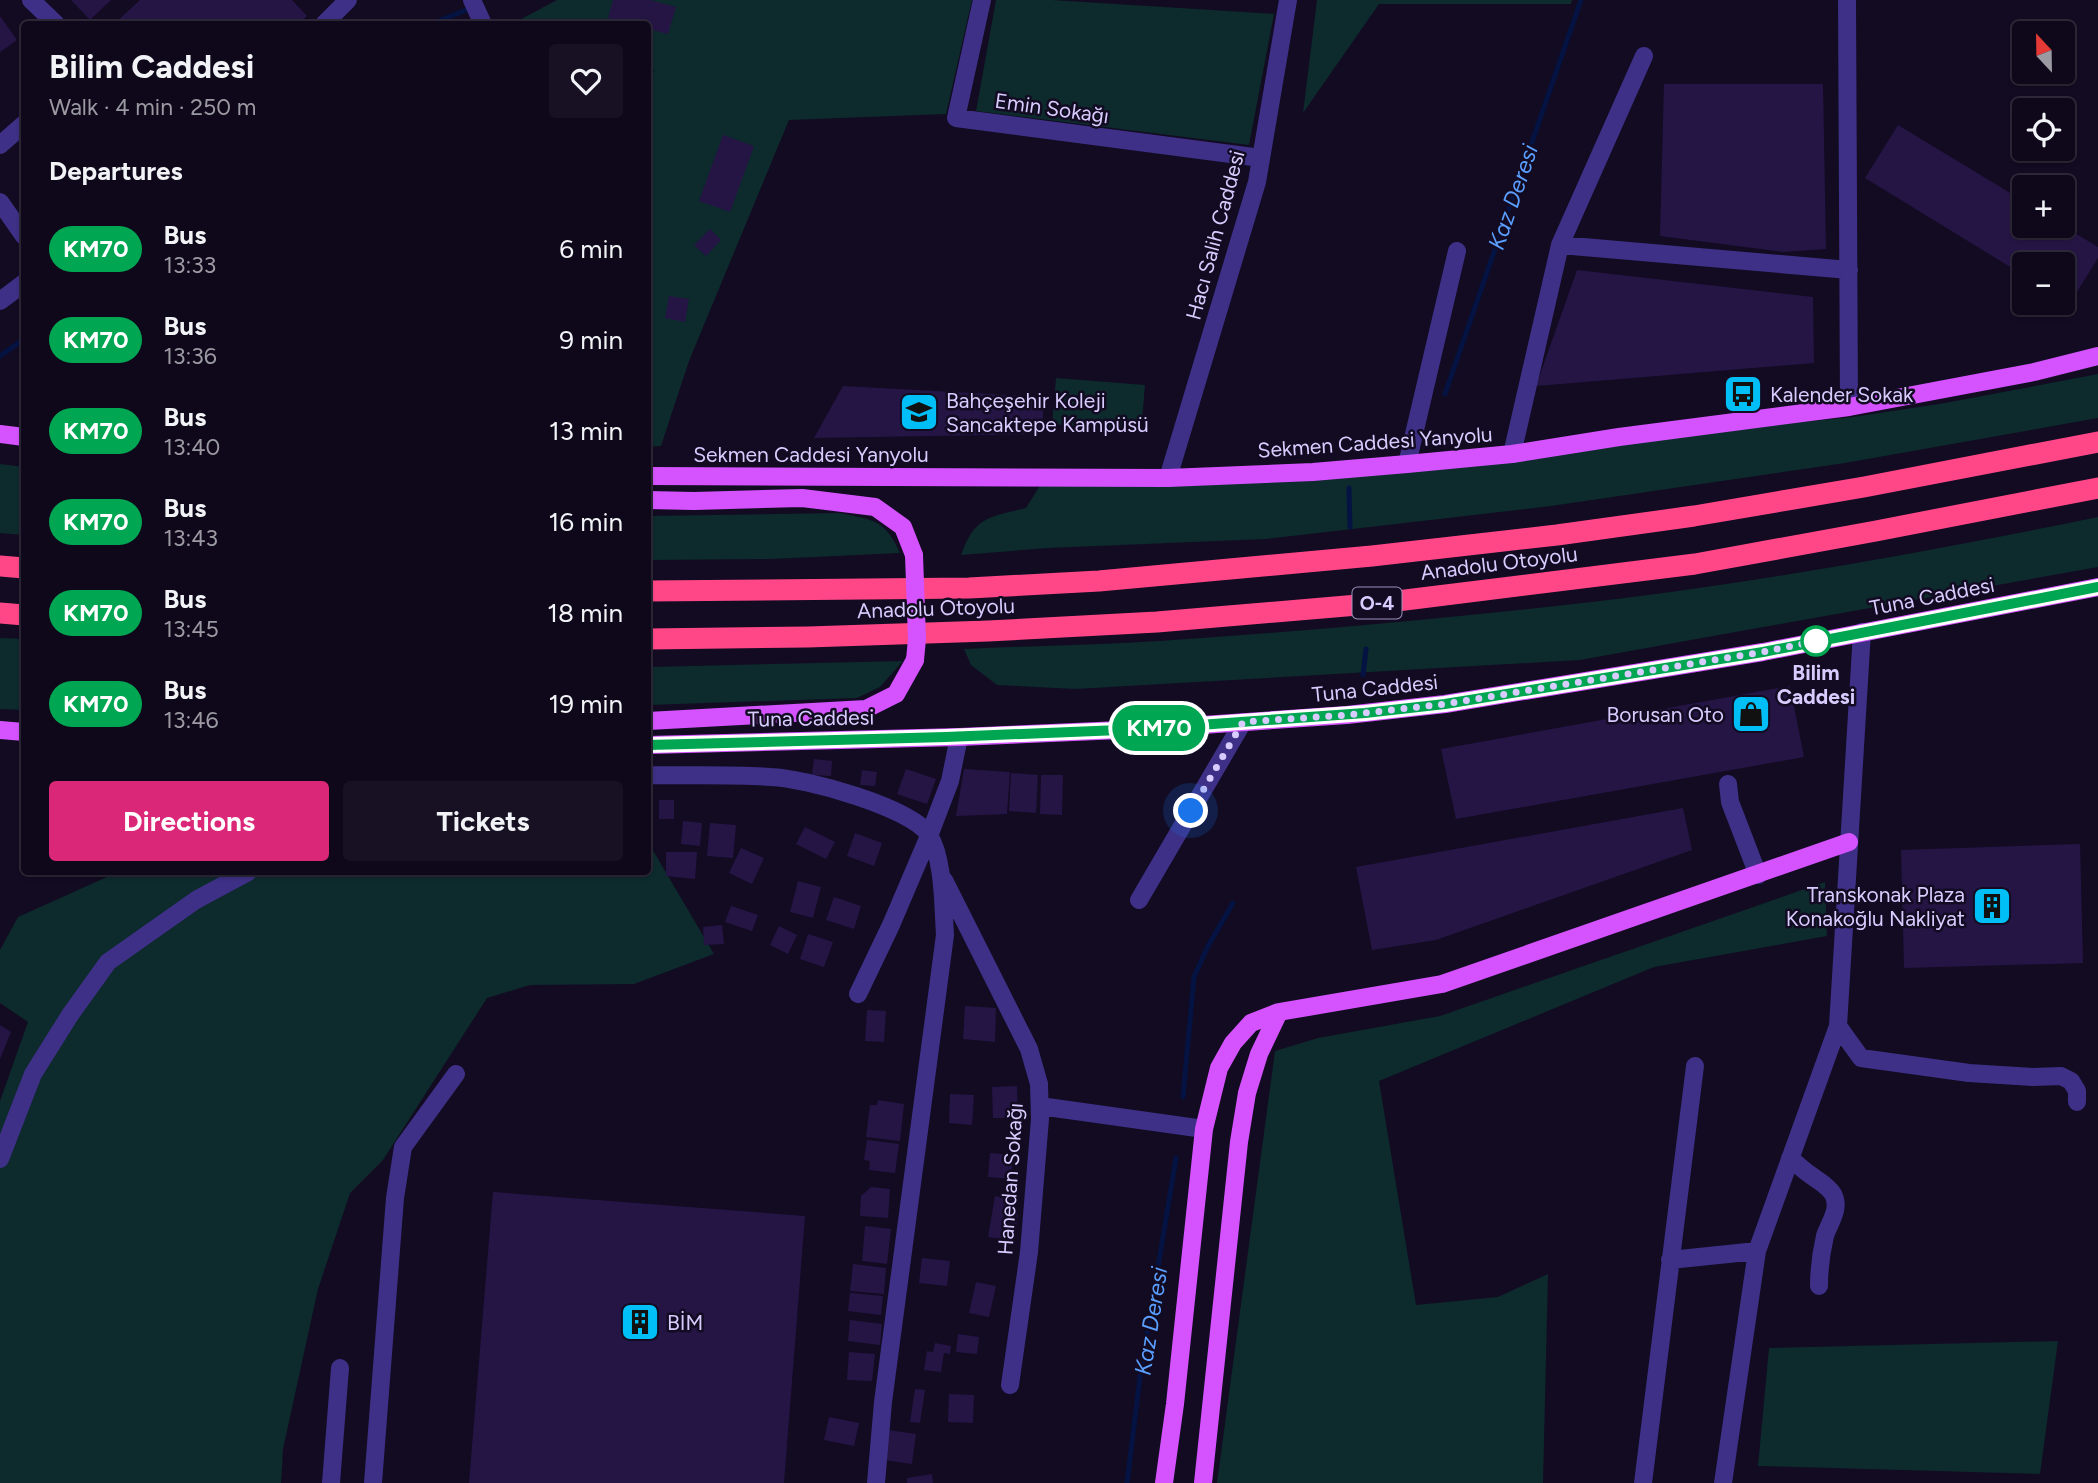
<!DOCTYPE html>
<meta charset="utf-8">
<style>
:root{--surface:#0e081a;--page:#171123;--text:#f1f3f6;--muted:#9b9aa2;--line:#2e2939;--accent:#db2777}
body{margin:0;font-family:Figtree,sans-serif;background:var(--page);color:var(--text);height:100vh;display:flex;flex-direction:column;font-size:26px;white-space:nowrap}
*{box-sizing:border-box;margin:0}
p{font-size:23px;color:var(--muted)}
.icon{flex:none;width:38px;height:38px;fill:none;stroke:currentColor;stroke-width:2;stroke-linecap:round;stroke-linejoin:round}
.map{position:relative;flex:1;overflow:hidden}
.details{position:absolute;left:21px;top:21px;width:630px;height:854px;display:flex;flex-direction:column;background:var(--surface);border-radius:7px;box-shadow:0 2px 5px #0004,0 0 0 2px var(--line)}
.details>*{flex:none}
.badge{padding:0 14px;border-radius:23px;font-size:24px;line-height:46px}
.needle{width:46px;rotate:338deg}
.controls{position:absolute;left:2012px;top:21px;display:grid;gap:14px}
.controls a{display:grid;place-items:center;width:63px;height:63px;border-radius:7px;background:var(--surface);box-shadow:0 2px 5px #0004,0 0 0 2px var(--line);font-size:35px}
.you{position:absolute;width:35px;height:35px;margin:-18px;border:5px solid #fff;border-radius:50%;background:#1a73e8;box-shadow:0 0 0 10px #1a73e833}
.map>.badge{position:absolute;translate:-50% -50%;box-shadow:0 0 0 4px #fff}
h2{padding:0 28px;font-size:26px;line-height:63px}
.round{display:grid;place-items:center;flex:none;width:74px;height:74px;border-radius:7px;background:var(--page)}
.summary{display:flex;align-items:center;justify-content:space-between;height:119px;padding:0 28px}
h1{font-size:33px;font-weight:700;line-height:52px}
.button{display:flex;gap:14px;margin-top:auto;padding:14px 28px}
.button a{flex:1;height:80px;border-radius:7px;background:var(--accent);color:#fff;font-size:28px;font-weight:700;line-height:80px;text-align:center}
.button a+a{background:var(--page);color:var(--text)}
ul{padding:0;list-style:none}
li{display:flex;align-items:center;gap:21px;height:91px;padding:0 28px}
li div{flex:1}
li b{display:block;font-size:26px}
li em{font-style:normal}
li .badge{min-width:77px;font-weight:700;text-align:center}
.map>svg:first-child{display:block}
.green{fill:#0d2a2d}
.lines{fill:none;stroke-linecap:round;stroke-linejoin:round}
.stream{stroke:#041342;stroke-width:5}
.building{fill:#251545}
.minor{stroke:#3e3086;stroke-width:18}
.major{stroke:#d453ff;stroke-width:18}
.highway{stroke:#ff4788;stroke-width:21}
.major-bridge{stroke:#d453ff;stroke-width:18}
.line-casing{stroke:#fff;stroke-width:16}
.line{stroke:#00a651;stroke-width:10}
.walk{stroke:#d8ccff;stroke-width:7;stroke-dasharray:0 12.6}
.stop-dot{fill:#fff;stroke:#00a651;stroke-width:3.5}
.labels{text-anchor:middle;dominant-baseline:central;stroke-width:5;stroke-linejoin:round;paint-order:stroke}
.shield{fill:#120b22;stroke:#9d92bd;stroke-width:2}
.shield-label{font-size:19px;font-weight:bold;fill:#d8ccff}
.street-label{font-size:21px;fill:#d8ccff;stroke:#120b22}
.poi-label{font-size:21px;fill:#d8ccff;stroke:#120b22;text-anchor:start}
.stop-label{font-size:21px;font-weight:bold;fill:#d8ccff;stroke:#120b22}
.water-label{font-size:23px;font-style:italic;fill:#5a9eff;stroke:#120b22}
</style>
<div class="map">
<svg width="2098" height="1483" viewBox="0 0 2098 1483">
<rect width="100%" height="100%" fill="#120b22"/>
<!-- green -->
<path class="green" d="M557,0H972L946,114L789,120L689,361L661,446L648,447V82L654,71L648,68V24H512Z
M996,0H1052L1274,14L1249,145L976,111Z
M1317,0H1572L1571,4H1379L1303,113Z
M2098,374V418L1845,463L1551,506L1266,539L1048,548L961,555C975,516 989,517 1026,508L1041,484L1549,447L1853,417L1945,403Z
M1056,378L1145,385L1141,432L1052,424Z
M0,464L24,467V535L0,533Z
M840,513C873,520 885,519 900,553L772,559L648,560V516Z
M2098,517V567L1580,660L1075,689L997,685L971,665L964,649C1029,646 1094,645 1159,641C1295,632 1430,620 1565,605C1744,585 1922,553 2098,517Z
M0,638L24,639V710L0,709Z
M903,661L880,687L857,698L648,705V667Z
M648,842L714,954L634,984L530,985L487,998L383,1160L350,1193L318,1289L283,1449L281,1483H0V1101L28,1022L0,1003V950L18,917L118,872H648Z
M1825,882L1827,936L1654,967L1379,1081L1416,1305L1498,1297L1548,1274L1543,1483H1217L1275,1051L1318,1038L1440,1016Z
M2058,1341L2040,1474L1758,1466L1769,1348Z"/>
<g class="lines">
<!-- stream -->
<path class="stream" d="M431,24L466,10
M0,356L24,339
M1445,394L1581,0
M1349,488L1350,527
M1363,675L1366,649
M1183,1097L1194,977L1208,946L1233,903
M1127,1483L1140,1377L1176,1158"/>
</g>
<!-- building -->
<path class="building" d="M71,0H111L90,20Z
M140,0H292L307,16L298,24H114Z
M613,0H650L676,7L668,34L648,29V24H632L608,18Z
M0,16L17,40L0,52Z
M1664,84H1823L1826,249L1783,252L1660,236Z
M1898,125L2025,202V226H2063L2098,247V258L2070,303L2063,299V264H2025V276L1865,178Z
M723,135L754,146L730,212L699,201Z
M710,229L721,240L706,256L694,245Z
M1577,270L1813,297L1814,363L1536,386Z
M669,296L689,299L685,322L665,318Z
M843,386L1044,397L1042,434L814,438Z
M1790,686L1804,757L1456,819L1441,749Z
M814,759L832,761L831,776L812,775Z
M906,769L936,779L927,804L897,794Z
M964,769L1010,772L1007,814L956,816Z
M862,770L877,772L875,786L860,785Z
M1011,773L1038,775L1036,813L1009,811Z
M1041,775H1063L1062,815L1040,814Z
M659,800H674V819H659Z
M1683,808L1692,850L1436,940L1372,950L1356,867Z
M683,821L702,823L700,846L681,844Z
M710,823L736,825L733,858L707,856Z
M805,827L835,842L826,859L796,844Z
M855,833L882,843L874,866L847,856Z
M2080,844L2083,963L1904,968L1901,850Z
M741,848L764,858L752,884L729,873Z
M666,852H697L695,879L666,876Z
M798,881L821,887L813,918L790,912Z
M834,897L861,906L854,929L826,920Z
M731,906L758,915L752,931L725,922Z
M722,925L724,944L704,945L703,927Z
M779,926L797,935L788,954L770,945Z
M808,934L833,942L824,967L800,959Z
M965,1006L996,1008L995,1042L963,1039Z
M867,1010L886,1011L884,1042L865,1041Z
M0,1025L11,1032L0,1059Z
M1017,1086L1018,1118H993L992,1087Z
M950,1094L974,1095L972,1125L949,1123Z
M878,1100L904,1104L900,1141L866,1137L870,1105H877Z
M867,1140L899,1144L895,1173L869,1170L870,1161L864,1160Z
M990,1153L1013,1155L1011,1179L988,1177Z
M871,1187L890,1189L888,1218L860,1216L861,1196Z
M493,1192L805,1216L784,1483H469Z
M995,1196L1013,1199L1011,1213L1018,1214L1016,1228L1010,1227L1008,1240L988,1237Z
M865,1226L891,1229L887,1264L862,1261Z
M922,1258L950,1261L947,1286L919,1283Z
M853,1264L886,1268L884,1294L850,1291Z
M976,1282L996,1286L989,1317L969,1313Z
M850,1293L883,1296L881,1315L848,1311Z
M850,1320L882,1324L880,1345L848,1341Z
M958,1334L979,1337L977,1354L956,1352Z
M935,1343L951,1346L950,1354L944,1353L941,1372L924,1370L927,1351L933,1352Z
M849,1352L875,1354L872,1381L847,1380Z
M915,1389L925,1390L920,1423L910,1422Z
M949,1394L974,1395L973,1423L948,1422Z
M829,1417L859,1423L854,1446L824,1440Z
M888,1430L916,1434L912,1464L884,1460Z
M932,1474L933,1483H907V1478Z"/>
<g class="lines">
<!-- minor -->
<path class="minor" d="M31,0L56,24
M472,0L482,22
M982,0L956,118L1261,158
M1847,0L1849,407
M324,24L348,0
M0,145L24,124
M0,202L24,236
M1560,245L1849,270
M0,301L24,283
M1512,454L1560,245L1644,56
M1407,464L1457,251
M1168,478L1257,182L1288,0
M648,775C688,776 730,774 771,777C804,778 911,807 929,835C944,859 943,907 945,935L883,1402L876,1483
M1728,784L1730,802L1758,875
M944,880L1029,1049L1039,1084L1040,1119L1029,1252L1010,1385
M1139,900L1243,722
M858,994L891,925L929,836L950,781L959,737
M1838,1026L1861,1058L1969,1073L2033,1077L2061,1076L2071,1081L2077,1091V1102
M1040,1106L1204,1129
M1790,1158C1797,1164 1804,1171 1812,1176C1820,1182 1827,1185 1833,1194C1841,1209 1829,1223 1825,1236C1821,1253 1819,1269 1819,1286
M0,1159L33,1074L70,1015L108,962L196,900L248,872
M1670,1260L1757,1251
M331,1483L340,1368
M373,1483L395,1198L403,1147L456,1074
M1643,1483L1695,1066
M1723,1483L1757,1251L1838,1026L1862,632"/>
<!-- major -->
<path class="major" d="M0,434L24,437
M648,476L1168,478L1313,472L1407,464L1512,454L1619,437L1849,407L2034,372L2098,356
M648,500L694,501L802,498L875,507L903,527L914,555
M648,721L866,709L896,694L915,660
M0,730L24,732
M648,745L959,737L1144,729L1347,715L1445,704L1763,652L2098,587
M1164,1483L1175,1404L1204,1129L1219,1068L1233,1043L1251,1023L1279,1012L1442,984L1849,842
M1203,1483L1239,1142L1247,1093L1259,1054L1279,1012"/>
<!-- highway -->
<path class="highway" d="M0,566L24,568
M648,591L969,588L1099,581L1372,556L1557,535L1694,516L1864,487L2098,442
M0,613L24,615
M648,639L808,637L988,631L1157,622L1381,603L1695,564L1876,531L2098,488"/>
<!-- major-bridge -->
<path class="major-bridge" d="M914,555L917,639L915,660"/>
</g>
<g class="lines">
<!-- line casing -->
<g class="line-casing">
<path id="line" d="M648,745L946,737L1144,729L1365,713L1445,704L1763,652L2098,587"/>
</g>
<!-- line -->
<use href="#line" class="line"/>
<!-- walk -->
<path class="walk" d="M1191,811L1243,722L1347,715L1445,704L1763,652L1816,641"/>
</g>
<!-- icons -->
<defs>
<g id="bus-square" transform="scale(2.0125)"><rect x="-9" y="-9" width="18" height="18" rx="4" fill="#00bff7" stroke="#120b22"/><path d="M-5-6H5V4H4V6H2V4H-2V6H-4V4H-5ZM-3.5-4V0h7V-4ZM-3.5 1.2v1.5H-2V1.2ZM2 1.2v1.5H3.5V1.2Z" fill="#111"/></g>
<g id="school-square" transform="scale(2.0125)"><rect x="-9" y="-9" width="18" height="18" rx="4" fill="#00bff7" stroke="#120b22"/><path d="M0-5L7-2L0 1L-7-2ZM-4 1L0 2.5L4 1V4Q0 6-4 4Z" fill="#111"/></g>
<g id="shop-square" transform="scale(2.0125)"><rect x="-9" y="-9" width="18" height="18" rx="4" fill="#00bff7" stroke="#120b22"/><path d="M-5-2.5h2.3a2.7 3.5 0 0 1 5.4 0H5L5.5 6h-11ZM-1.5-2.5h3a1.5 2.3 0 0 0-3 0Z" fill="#111"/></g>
<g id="building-square" transform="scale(2.0125)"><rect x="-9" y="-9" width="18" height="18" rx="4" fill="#00bff7" stroke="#120b22"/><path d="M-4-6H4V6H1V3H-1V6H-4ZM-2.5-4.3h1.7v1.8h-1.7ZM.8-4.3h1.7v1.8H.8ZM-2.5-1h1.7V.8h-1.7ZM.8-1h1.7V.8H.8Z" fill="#111"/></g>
</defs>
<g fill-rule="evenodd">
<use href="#bus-square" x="1743" y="394"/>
<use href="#school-square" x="919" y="412"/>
<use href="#shop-square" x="1751" y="714"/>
<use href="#building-square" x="1992" y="906"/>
<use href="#building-square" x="640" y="1322"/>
</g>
<!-- markers -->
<circle class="stop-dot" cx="1816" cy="641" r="14"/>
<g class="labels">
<!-- shield labels -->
<rect class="shield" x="1352.5" y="587.5" width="49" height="31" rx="5"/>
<g class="shield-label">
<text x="1377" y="603">O-4</text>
</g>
<!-- street labels -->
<g class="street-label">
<text transform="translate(1052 108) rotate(8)">Emin Sokağı</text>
<text transform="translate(1215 235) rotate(-75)">Hacı Salih Caddesi</text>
<text transform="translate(1375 442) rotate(-4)">Sekmen Caddesi Yanyolu</text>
<text x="811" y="454">Sekmen Caddesi Yanyolu</text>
<text transform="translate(1499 563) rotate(-7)">Anadolu Otoyolu</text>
<text transform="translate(1932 596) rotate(-11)">Tuna Caddesi</text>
<text transform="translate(936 608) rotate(-2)">Anadolu Otoyolu</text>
<text transform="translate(1375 688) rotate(-6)">Tuna Caddesi</text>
<text transform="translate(811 718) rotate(-1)">Tuna Caddesi</text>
<text transform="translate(1010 1179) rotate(-86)">Hanedan Sokağı</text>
</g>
<!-- poi labels -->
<g class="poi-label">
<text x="1770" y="394">Kalender Sokak</text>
<text x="946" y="400">Bahçeşehir Koleji<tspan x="946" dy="24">Sancaktepe Kampüsü</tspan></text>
<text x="1724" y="714" text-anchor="end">Borusan Oto</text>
<text x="1965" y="894" text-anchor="end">Transkonak Plaza<tspan x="1965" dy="24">Konakoğlu Nakliyat</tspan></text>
<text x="667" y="1322">BİM</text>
</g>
<!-- stop labels -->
<g class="stop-label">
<text x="1816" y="672">Bilim<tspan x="1816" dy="24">Caddesi</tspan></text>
</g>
<!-- water labels -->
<g class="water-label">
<text transform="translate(1513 197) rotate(-71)">Kaz Deresi</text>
<text transform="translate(1151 1321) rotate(-81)">Kaz Deresi</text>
</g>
</g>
</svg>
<div class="controls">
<a><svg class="needle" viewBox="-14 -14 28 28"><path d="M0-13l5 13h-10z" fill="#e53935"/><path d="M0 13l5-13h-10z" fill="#9b9aa2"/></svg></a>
<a><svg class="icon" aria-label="locate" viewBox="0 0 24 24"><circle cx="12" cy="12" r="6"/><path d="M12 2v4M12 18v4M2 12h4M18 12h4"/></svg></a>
<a>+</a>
<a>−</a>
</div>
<div class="you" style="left:1191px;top:811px"></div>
<b class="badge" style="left:1159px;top:728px;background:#00a651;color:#fff">KM70</b>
<section class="details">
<div class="summary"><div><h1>Bilim Caddesi</h1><p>Walk · 4 min · 250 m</p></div><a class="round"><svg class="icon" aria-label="heart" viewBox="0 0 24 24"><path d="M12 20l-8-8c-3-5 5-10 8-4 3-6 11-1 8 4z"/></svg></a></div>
<h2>Departures</h2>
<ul>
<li><span class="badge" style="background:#00a651;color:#fff">KM70</span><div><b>Bus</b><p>13:33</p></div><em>6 min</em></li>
<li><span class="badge" style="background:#00a651;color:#fff">KM70</span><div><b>Bus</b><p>13:36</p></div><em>9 min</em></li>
<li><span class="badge" style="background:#00a651;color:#fff">KM70</span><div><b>Bus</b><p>13:40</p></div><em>13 min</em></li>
<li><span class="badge" style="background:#00a651;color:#fff">KM70</span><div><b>Bus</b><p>13:43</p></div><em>16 min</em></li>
<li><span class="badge" style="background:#00a651;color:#fff">KM70</span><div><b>Bus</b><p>13:45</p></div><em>18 min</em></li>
<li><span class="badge" style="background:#00a651;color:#fff">KM70</span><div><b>Bus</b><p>13:46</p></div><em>19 min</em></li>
</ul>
<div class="button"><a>Directions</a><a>Tickets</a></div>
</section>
</div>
